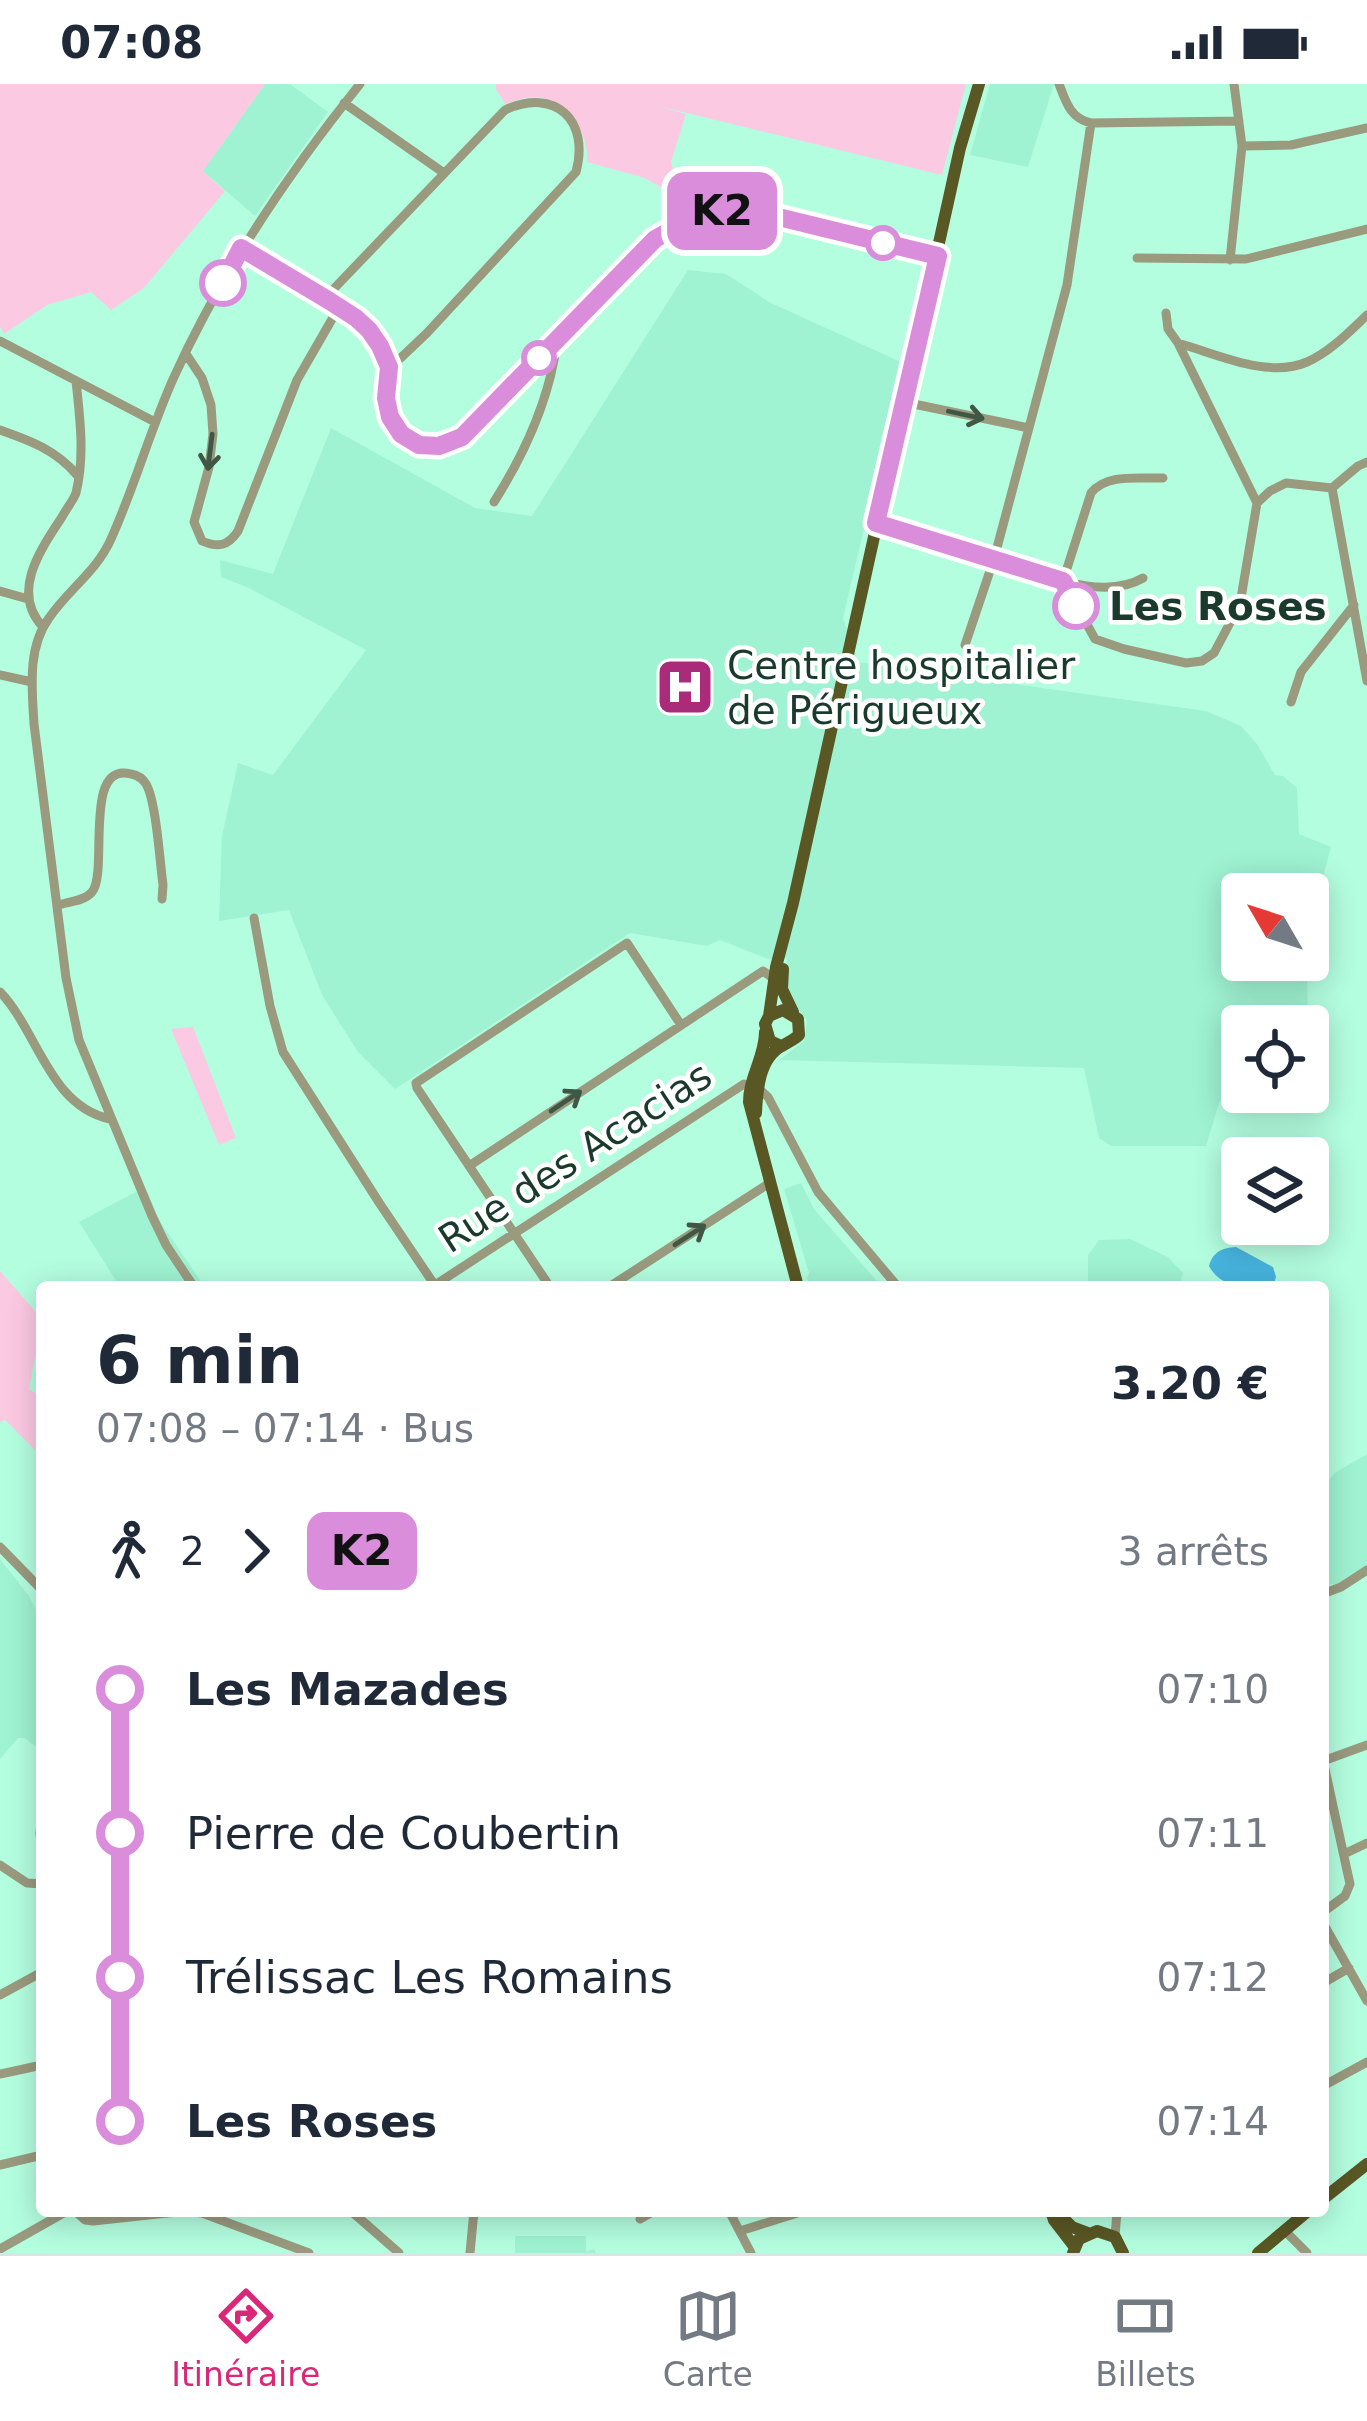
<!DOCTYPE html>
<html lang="fr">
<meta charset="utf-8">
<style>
:root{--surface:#fff;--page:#f6f6f7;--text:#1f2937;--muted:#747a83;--line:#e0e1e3;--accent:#db2777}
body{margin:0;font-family:"DejaVu Sans",sans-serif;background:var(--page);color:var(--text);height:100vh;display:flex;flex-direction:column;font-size:45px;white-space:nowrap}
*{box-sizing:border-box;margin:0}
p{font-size:39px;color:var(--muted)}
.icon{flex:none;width:66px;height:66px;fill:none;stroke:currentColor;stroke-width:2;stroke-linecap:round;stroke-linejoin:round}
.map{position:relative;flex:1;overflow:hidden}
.panel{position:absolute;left:36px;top:1197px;width:1293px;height:936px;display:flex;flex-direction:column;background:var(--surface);border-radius:12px;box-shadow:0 6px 30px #0003}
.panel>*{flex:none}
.badge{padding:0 24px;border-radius:18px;font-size:42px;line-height:78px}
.needle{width:78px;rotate:309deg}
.fabs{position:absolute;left:1221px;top:789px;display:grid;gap:24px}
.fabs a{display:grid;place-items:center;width:108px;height:108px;border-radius:12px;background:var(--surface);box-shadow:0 6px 30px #0003;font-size:60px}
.map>.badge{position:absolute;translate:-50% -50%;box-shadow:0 0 0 6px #fff}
.legs{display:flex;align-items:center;gap:18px;height:132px;padding:0 60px;font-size:39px}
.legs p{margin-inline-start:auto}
.headline{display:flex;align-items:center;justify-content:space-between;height:204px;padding:0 60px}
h1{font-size:66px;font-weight:600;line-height:90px}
ul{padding:0 60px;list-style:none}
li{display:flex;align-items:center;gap:42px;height:144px;font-size:45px}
li i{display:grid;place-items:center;width:18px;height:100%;margin:0 15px;background:currentColor}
li i::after{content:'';width:30px;height:30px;margin:-15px;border:9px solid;border-radius:50%;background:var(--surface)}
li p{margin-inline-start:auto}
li:first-child i{background:linear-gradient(#0000 50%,currentColor 0)}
li:last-child i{background:linear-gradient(currentColor 50%,#0000 0)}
.status{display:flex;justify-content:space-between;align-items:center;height:84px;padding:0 60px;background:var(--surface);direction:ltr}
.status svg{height:33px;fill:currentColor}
.dock{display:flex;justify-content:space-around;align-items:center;height:168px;border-top:3px solid var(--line);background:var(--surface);font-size:33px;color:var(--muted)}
.dock a{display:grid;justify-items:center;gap:6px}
.dock .on{color:var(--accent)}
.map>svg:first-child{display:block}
.built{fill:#9ff3d2;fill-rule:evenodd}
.green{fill:#fcc9e2}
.water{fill:#48b6e0}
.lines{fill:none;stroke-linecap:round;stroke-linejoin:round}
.minor{stroke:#9a9a7f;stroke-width:9}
.major{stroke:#595724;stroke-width:12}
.oneway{stroke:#415746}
.line-1-casing{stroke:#fff;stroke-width:27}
.line-1{stroke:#da8dda;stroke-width:18}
.stop-1-dot{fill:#fff;stroke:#da8dda;stroke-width:6}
.labels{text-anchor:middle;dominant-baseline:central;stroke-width:9;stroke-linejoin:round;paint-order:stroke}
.stop-label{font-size:39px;font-weight:bold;fill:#1b3a2e;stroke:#fff;text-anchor:start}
.poi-label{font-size:39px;fill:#1b3a2e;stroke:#fff;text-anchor:start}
.street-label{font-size:39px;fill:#1b3a2e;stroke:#fff}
</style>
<div class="status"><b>07:08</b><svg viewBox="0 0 49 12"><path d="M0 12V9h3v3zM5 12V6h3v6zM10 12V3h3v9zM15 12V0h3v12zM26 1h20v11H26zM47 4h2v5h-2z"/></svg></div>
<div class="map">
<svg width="1367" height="2169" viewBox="0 0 1367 2169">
<rect width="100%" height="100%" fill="#b4fee0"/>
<!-- built -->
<path class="built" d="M265,0H290L328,28L255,132L203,87Z
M990,0H1054L1028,83L970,71Z
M688,186L726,190L771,219L903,279L843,534L858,578L1206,627L1241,642L1257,660L1275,691L1283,692L1297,704L1299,750L1331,763L1323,793L1330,804L1307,884L1308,943L1242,942V987L1229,999L1219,1019L1206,1062H1111L1099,1054L1084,984L779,976L804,957L807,936L794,920L785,896L787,874L768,875L720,856L707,862L630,849L395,1005L358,968L322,911L289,826L219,837L222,752L238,679L273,691L366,566L249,504L221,493L220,476L273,490L331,344L475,424L532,432ZM1242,810H1308V876H1242Z
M801,1099L814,1125L882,1203H810L807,1194L809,1189L784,1105Z
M145,1103L161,1139L205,1203H120L79,1138Z
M1130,1155L1168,1173L1183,1189L1179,1203H1088V1171L1099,1156Z
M1367,1370V1481L1343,1499L1327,1501L1323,1495V1402L1336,1388Z
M0,1475L29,1512L42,1538V1668L25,1654H18L0,1675Z
M515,2152H586V2168L594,2165L596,2169H515Z"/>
<!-- green -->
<path class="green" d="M0,0H265L203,87L225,107L144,204L111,226L91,208L47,221L4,250L0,243Z
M496,0H966L942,91L654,21L686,30L671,78L684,128L674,133L660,103L645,94L587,78C590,49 566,16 535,13C525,13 514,17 505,20L496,5Z
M193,943L236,1054L219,1061L171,945Z
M0,1187L42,1235L29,1305L42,1313V1373L5,1336L0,1338Z"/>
<!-- water -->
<path class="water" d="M1236,1163L1273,1183L1276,1193L1273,1203C1248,1203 1222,1206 1209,1182C1213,1167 1223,1164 1236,1163Z"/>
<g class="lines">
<!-- minor -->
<path class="minor" d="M1059,0C1066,18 1070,34 1091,39L1239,37
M344,19L444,89
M1242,62L1291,61L1367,44
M241,164L328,216L369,246L380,261L389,283L386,314L390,333L401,350L419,361L439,362L462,353L655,155C688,136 708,128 746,125L938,172
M1137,174L1246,175L1367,145
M1230,176L1242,62L1234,0
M325,214L505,26C555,3 590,36 576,88L427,249L389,285
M1166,229L1168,245L1178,259L1257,419
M0,257L155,338
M1178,259C1217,270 1268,295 1307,278C1330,268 1349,248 1367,231
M186,270L202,294L211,321L213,350L209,383L194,438L202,457C218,464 228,462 238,447L297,296L339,223
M904,318L1029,344
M0,346C31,357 56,366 77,391
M1332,404L1367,597
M494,418C525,369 550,315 557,257
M876,439L1063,497L1095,555L1124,565L1186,579L1202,577L1214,569L1240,520L1257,419L1270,407L1286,399L1332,404L1358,382L1367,378
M1143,494C1119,508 1089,504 1063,497L1091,409C1107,389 1139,395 1163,394
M0,507L28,515
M43,543C10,508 41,465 62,433C66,425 73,417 76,409C85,372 80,335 76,297
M965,561L994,475L1067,201L1091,39
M0,591L32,598
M1291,618L1301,588L1354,521
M58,821C68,818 85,817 92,808C109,788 82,677 131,690C137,691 143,695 146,700C156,716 160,779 163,801L162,815
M254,834L270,922L283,968L380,1120L436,1203
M0,908C38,947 49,1022 110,1035
M469,1082L763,887L774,895
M435,1201L744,1000L758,1004L768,1013L818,1108L898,1203
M194,1203L166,1161L152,1132L79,956L66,894L34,640C32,605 27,564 49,534C68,506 97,487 111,455C135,402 150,346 174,293C222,187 287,91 360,0
M550,1203L417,1004L416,999L627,859L681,941
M609,1203L771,1098
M0,1463L42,1506
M1325,1509L1341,1503L1367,1486
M1323,1550L1324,1508
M1323,1676L1350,1800L1345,1812L1323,1828
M1323,1677L1367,1661
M42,1729L40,1749L42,1778
M1344,1770L1367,1759
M0,1781L27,1799L42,1800
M1323,1839L1367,1917
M1323,1899L1349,1884
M0,1911L42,1888
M0,1990L42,1981
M1323,2002L1367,1978
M0,2081L42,2071
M75,2127L85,2136L93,2137L186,2127L202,2129L309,2169
M351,2127L399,2169
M729,2127L751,2169
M640,2135L654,2127
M1284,2146L1307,2169
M740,2147L804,2127
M1115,2153L1117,2127
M0,2165L67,2127
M470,2169L474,2127"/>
<!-- major -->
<path class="major" d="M783,885L782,905L793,928
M769,932L776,883L793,819L960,64L979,0
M765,948C765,973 749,993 749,1018L798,1203
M756,1029C757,1007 759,974 782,962C788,958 794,956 799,951L798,935L783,926L769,932L765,940L770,957L781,962
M1323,2115L1367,2080
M1051,2127L1054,2136L1074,2162
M1056,2127L1072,2143L1088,2149
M1073,2169L1079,2155L1097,2147L1115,2153L1123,2169
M1258,2169L1308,2127"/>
</g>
<!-- one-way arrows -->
<defs><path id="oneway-shaft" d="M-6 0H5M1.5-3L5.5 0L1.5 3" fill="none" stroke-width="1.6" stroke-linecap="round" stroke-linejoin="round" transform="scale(3)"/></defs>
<g class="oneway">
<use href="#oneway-shaft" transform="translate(966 331) rotate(12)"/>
<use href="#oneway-shaft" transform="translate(210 368) rotate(97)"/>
<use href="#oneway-shaft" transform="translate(566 1017) rotate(-34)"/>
<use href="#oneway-shaft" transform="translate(690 1151) rotate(-33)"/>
</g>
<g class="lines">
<!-- line-1 casing -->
<g class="line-1-casing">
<path id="line-1" d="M223,199L241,164L328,216L356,234L369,246L380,262L389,283L386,314L390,333L401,350L419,361L439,362L462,353L655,155C688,136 708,128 746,125L938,172L876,439L1063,497L1076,522"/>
</g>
<!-- line-1 -->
<use href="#line-1" class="line-1"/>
</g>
<!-- icons -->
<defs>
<g id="hospital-square" transform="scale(3)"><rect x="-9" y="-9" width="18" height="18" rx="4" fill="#aa2b7a" stroke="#fff"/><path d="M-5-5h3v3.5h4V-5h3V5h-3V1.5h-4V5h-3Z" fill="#fff"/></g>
</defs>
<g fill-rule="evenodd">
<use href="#hospital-square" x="685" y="603"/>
</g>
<!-- markers -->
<g class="stop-1-dot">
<circle cx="883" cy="159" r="15"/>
<circle cx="223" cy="199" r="21"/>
<circle cx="539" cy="274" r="15"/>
<circle cx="1076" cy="522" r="21"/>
</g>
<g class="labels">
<!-- stop labels -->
<g class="stop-label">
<text x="1109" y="522">Les Roses</text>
</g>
<!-- poi labels -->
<g class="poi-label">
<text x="727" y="581">Centre hospitalier<tspan x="727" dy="45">de Périgueux</tspan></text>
</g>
<!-- street labels -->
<g class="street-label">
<text transform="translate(575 1073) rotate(-33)">Rue des Acacias</text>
</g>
</g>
</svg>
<div class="fabs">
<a><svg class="needle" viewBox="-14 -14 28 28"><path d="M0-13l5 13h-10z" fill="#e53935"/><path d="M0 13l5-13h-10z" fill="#747a83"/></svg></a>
<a><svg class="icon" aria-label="locate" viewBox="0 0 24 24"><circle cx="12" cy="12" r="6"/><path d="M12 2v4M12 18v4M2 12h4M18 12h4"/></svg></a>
<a><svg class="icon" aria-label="layers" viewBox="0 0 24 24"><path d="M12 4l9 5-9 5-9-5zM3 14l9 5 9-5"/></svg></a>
</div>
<b class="badge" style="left:722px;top:127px;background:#da8dda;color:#111">K2</b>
<section class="panel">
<div class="headline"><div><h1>6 min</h1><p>07:08 – 07:14 · Bus</p></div><b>3.20 €</b></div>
<div class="legs"><svg class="icon" aria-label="walk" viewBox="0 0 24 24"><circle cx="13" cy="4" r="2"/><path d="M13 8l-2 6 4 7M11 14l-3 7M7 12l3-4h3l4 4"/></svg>2<svg class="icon" aria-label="forward" viewBox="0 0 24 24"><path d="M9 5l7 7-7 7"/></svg><b class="badge" style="background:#da8dda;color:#111">K2</b><p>3 arrêts</p></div>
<ul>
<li><i style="color:#da8dda"></i><b>Les Mazades</b><p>07:10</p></li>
<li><i style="color:#da8dda"></i><span>Pierre de Coubertin</span><p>07:11</p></li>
<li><i style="color:#da8dda"></i><span>Trélissac Les Romains</span><p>07:12</p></li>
<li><i style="color:#da8dda"></i><b>Les Roses</b><p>07:14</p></li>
</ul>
</section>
</div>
<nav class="dock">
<a class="on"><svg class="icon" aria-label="directions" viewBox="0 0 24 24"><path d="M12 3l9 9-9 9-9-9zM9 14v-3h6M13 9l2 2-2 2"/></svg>Itinéraire</a>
<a><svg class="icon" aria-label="map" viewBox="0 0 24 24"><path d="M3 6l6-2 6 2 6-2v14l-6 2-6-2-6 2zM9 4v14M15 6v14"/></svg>Carte</a>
<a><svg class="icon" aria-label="tickets" viewBox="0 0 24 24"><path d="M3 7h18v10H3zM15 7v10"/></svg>Billets</a>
</nav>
